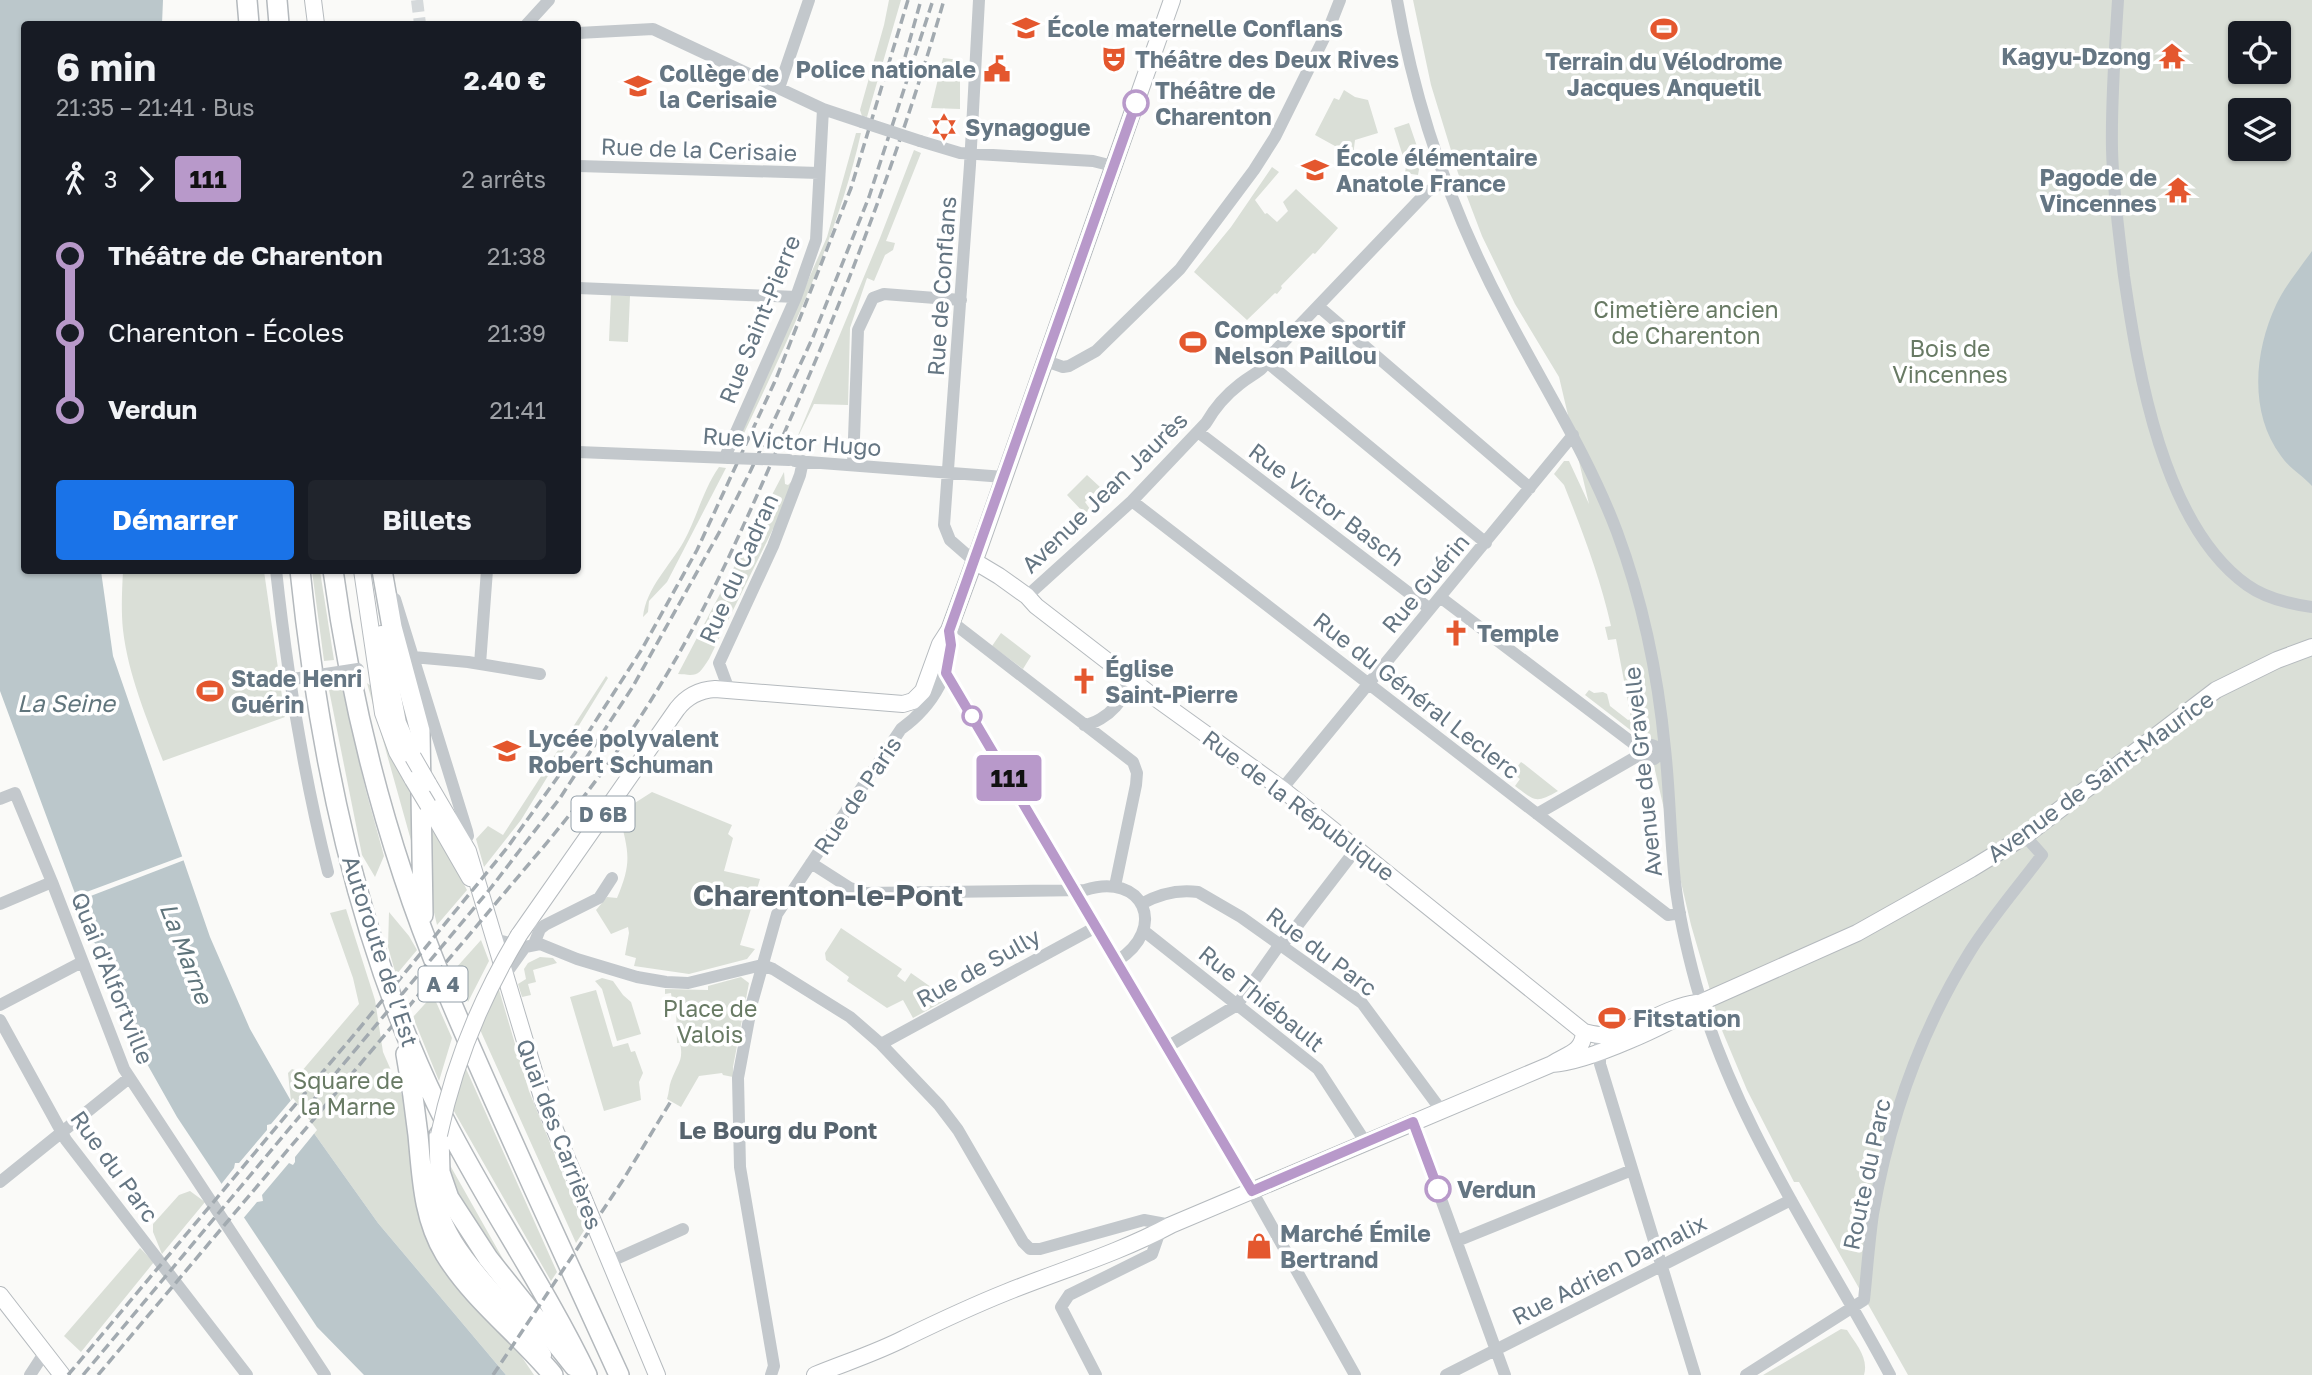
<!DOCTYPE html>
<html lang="fr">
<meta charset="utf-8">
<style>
:root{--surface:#171b24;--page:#20242c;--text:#f1f3f6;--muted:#9ea1a6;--accent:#1a73e8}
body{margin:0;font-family:"Golos Text",sans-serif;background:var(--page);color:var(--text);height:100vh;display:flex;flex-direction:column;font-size:26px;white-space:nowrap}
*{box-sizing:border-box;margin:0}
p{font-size:23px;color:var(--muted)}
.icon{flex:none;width:38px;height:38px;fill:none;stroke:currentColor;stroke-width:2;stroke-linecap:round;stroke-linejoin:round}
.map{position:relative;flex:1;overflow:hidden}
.sheet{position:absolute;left:21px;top:21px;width:560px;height:553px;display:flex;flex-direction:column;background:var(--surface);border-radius:7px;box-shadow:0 2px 5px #0004}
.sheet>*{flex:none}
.badge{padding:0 14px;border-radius:5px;font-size:24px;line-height:46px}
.controls{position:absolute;left:2228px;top:21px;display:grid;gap:14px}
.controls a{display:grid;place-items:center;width:63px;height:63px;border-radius:7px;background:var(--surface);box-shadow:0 2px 5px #0004;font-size:35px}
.map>.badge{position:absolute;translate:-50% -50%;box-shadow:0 0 0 4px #fff}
.legs{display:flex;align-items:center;gap:10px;height:77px;padding:0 35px;font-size:23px}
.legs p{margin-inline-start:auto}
.overview{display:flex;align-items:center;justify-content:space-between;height:119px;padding:0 35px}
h1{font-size:38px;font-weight:700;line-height:52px}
.button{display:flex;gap:14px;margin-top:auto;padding:14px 35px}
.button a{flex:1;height:80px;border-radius:7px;background:var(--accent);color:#fff;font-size:28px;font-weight:700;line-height:80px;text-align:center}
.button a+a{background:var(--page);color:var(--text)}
ul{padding:0 35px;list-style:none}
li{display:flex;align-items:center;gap:24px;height:77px;font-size:26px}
li i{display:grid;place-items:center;width:10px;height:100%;margin:0 9px;background:currentColor}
li i::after{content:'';width:18px;height:18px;margin:-9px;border:5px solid;border-radius:50%;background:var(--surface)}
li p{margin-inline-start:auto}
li:first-child i{background:linear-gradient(#0000 50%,currentColor 0)}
li:last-child i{background:linear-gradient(currentColor 50%,#0000 0)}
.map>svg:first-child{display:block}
.green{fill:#dadfd7;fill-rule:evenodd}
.water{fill:#bbc7cb}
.pier{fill:#fafaf8}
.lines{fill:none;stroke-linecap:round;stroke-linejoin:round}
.minor-tunnel{stroke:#d5d9db;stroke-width:12;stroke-dasharray:12 6;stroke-linecap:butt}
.major-casing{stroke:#b5babe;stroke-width:18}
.highway-casing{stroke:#b4b9bd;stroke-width:22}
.minor{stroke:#c3c8cc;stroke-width:12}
.major{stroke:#fff;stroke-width:16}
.highway{stroke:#fff;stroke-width:19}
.rail{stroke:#a2aab0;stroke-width:3.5;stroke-dasharray:10 5;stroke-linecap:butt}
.major-bridge-casing{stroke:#b5babe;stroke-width:18;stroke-linecap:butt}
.minor-bridge{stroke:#c3c8cc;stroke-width:12}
.major-bridge{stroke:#fff;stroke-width:16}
.line-1-casing{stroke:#fff;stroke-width:16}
.line-1{stroke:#b899ca;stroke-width:10}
.stop-1-dot{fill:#fff;stroke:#b899ca;stroke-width:3.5}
.labels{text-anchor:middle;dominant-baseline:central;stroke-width:7;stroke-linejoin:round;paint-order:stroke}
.shield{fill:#fff;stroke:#939fa8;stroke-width:2}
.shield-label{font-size:21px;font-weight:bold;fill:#657683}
.poi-label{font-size:23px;font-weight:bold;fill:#657683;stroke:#fff;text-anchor:start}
.stop-label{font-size:23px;font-weight:bold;fill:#657683;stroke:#fff;text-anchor:start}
.street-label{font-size:23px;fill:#657683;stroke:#fff}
.park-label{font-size:23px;fill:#687a64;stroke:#fff}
.water-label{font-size:24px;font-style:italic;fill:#60757c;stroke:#fff}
.neighbourhood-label{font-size:24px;font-weight:bold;fill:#57646e;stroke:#fff}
.district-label{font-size:30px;font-weight:bold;fill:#57646e;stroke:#fff}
</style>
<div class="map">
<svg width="2312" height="1375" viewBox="0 0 2312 1375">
<rect width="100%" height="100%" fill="#fafaf8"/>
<!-- green -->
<path class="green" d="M889,0H901L867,117L862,116L860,110L884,25Z
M1413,0H2312V1375H1908L1799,1182H1794L1747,1090L1721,1028L1691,925L1647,736L1642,739L1585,695L1589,690L1594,693L1603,692L1607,694L1610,706L1628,720L1631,719L1627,696L1630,694L1626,691L1616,639L1608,640L1605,627L1611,626C1600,577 1582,530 1564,485L1554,474L1564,461H1569L1589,504L1559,377L1515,304L1482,236L1458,173L1431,85ZM2240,33H2278V72H2240ZM2240,110H2278V149H2240Z
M943,58L960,60V109L931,108Z
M1344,90L1355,97L1368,100L1378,133L1355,140L1353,156L1315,135L1334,98L1339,100Z
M1409,123L1421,158L1418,175L1405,173L1406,166L1394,128Z
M856,133H861C836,243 785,346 737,448L735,447L827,237Z
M914,150L921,153L886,241L895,243L893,250L885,255L874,281L867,278L850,328L848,405L814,404L794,445L880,238Z
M1272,167L1279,172L1255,200L1265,214L1267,213L1277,222L1288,211L1283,202L1296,189L1338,228L1315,254L1313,253L1281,286L1282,288L1277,294L1275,293L1247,320L1194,272L1231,227Z
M611,295L630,296L628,342L609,341Z
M719,467L726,468L667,582L649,601L648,612L643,617C646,588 670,566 684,541C697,517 703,490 719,467Z
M784,472L785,484L788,485L795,478L777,528L773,529L709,659C698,676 698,676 678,674Z
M1087,475L1100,487L1085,502L1090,509L1085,514L1067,495Z
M123,571H264L285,717L163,761C147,719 128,674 123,630C121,610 122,591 123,571Z
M312,571H320L334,660L324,661Z
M1001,633L1031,656L1023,669L992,646Z
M606,676L608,678L521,820L484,867L476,839L488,826L503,835Z
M340,678L366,791L384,856L375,877L362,855L327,680Z
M367,683L374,688L413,793L415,849L412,844Z
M1521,762L1524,764L1558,791C1535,804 1535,801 1515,786L1520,779L1512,773Z
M652,792L732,825L728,834L733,838L724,871L760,879L740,945L755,949L747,959L689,974L634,966L636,958L625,955L629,933L628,927L611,934L596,910L607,897L617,898C633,860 628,852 619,813Z
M425,813L467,890L437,925L426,879Z
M346,909L375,1000L383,1052L404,1100L414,1171L507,1335L534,1375H506L378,1223L291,1101L288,1073L292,1069L301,1072L359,1004L353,978L330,913Z
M389,912L409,936L417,950L396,975L388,947Z
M841,928L902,969L897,976L905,982L911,973L948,999L913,1018L903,1000L887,1008L847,981L849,977L826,960L825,953Z
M481,940L489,961L468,1002L455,969Z
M540,957L553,958L557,963L533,970L536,982L528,984L531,995L522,997L518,984L526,979L524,969L528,963Z
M741,977L749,983L733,1067V1077L723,1075L722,1073L699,1076L681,1107L667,1099C669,1093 669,1086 671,1081C677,1064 684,1061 680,1043H677L676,1007H673L671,993L665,994V989L708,990V986Z
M602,978L613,981L623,995L631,1002L641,1034L617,1041L602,989L595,981Z
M497,983L529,1091L585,1229L576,1243L477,1023Z
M596,990L613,1047L628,1043L631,1052L635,1051L643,1073L639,1082L641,1100L604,1111L570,997Z
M433,995L452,1038L439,1081L413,1017Z
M463,1062L557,1272L551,1281L451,1106Z
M442,1151L525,1298L466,1219Z
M190,1191L205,1202L162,1254L153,1232V1224L179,1195Z
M140,1248L154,1262L81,1352L64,1336Z
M1841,1329L1847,1330C1856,1344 1869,1358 1864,1375H1763Z"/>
<!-- water -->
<path class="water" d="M0,0H163L162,24H24V570L101,571L113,656L210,937L250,1029L291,1101L378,1223L506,1375H364L317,1327L177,1117L142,1055L110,982C114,965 109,951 93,942L0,691Z
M2312,251V486C2302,475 2290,469 2281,456C2249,413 2254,352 2276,305C2285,286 2300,268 2312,251Z"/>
<!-- pier -->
<path class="pier" d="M186,855L187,859L75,902L73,897Z
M293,1098L317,1130L295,1157V1162L293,1165L289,1163L262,1195L263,1201L257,1202L241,1221L219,1187L234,1168L235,1163H239L267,1130V1125L271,1124Z"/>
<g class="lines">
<!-- minor-tunnel -->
<path class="minor-tunnel" d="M417,0L420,24"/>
<!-- major casing -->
<g class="major-casing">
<path id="major" d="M313,0L316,24
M974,561L999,576L1027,596L1036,606L1150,694L1282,789L1584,1032
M362,570L383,713L397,752L413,780
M381,634L398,723L413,757
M428,783L468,851L543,1101L657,1375
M428,805L470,878
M519,935L677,709C687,696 699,690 715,689L903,704L913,701L923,691L940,644L949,630L980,546L1172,0
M1584,1032C1593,1034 1603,1037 1612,1034C1642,1027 1666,1007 1697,1003
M1552,1064C1588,1062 1672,1024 1702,1002L1857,933L1971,869L2025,836L2216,690L2277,660L2312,647
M431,1172C438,1255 502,1289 543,1355
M0,1295L62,1375
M815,1375C844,1363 876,1353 905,1338C938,1322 972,1306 1007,1292C1062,1270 1119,1253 1171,1225L1552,1064C1567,1054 1583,1053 1584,1032"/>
</g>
<!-- highway casing -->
<g class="highway-casing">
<path id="highway" d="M247,0L249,24
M277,0L279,24
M300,570C319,753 357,940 438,1107C483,1199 543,1283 587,1375
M333,570C347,673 370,776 403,875C428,952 461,1026 494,1100C535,1192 577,1284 619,1375
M382,570L392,627L420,731L423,915
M406,1054C411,1081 415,1108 418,1135C422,1176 423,1218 445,1254C473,1300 519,1334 553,1375
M439,1135L440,1172L449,1198L488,1258L574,1366"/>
</g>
<!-- minor -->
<path class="minor" d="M1397,0C1416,111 1453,215 1506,314C1544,387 1588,455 1617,532C1643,602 1658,675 1665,749C1670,793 1670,838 1675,882C1679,916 1687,951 1696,984C1735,1125 1822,1247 1890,1375
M2118,0C2115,49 2111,100 2112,149C2113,192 2119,234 2124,276C2138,372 2163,525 2247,585C2265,598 2290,604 2312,607
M527,24L549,0
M578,33L653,29L823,109L862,122
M779,88L809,0
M920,141L960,153L1093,161L1113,166
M578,166L819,173
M578,288L796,297
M1318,306L1530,488
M1046,361L1063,367L1069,366L1096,351L1180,269L1254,170L1275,137L1329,28L1340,0
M1268,363L1486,543
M1198,432L1430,609
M578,452L729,458
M725,457L796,297L816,240L823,109
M795,461L1004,477
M853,465L858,330L873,298L884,294L961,300
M1132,501L1668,915L1680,913
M974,561L950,540L944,525L970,165L979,0
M276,570C287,672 303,773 328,872
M1027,596L1132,501L1206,423C1214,409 1227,394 1240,384C1255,372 1262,373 1272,354L1427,192L1445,181
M1440,597L1634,744L1641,748L1652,745L1665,750
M395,599L467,831L468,836L464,842
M952,622L1133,762L1137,773L1136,785L1115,886
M413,657L468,662L540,674
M480,664L487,570
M946,673L1252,1191L1355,1375
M729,690L719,663L773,546L800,475L803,461
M1084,725C1105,722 1134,696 1124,673
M1282,789L1573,435
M0,799L15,793L52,882L124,1069L325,1375
M1537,814L1634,758L1640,756L1654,759L1665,750
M811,863L850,888L864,893L1085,890C1143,871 1169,928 1117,961
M0,904L52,882
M1141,904C1159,894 1177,889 1198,892L1241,917L1362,1003L1441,1110
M1144,931L1318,1069L1366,1143
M494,939L525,947L540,944L577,959L637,977L666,982L688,983L762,965
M534,944L540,929L545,925L599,898L612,878
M762,965L773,969L850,1017L881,1044L939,1105L958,1130L1023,1242L1030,1249H1040L1144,1220L1171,1225
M505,975L525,947
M0,1005L82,962
M0,1020L66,1140L247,1375
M1613,1034L1600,1043V1064L1695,1375
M881,1044L1096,927
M1167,1047L1237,1005L1280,944L1287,939L1357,848
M1413,1122L1505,1375
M0,1182L129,1078
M1457,1241L1632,1170
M609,1262L683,1229
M30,1375L45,1352
M771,1375L774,1366L740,1167L738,1078L752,1003L777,914L901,729C932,707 956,669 949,630
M1096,1375L1061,1307L1069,1295L1152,1254L1160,1231
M1446,1375L1791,1200
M1746,1375L1864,1300C1867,1271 1869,1242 1873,1214C1889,1121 1921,1030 1971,950C1992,917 2018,887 2042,855L2025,836"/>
<!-- major -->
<use href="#major" class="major"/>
<!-- highway -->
<use href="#highway" class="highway"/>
<!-- rail -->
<path class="rail" d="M905,57L921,0
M68,1375L358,1030L507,848L575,753L642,649L697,550L776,379L851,188L908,0
M83,1375L490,889L560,798L632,688L720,531L750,472L813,337L869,197L933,0
M98,1375L550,839C592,788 630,736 664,679C713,598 751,510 789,422C850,284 902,145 944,0
M493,1375L623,1180L671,1101"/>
<!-- major-bridge casing -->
<g class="major-bridge-casing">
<path id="major-bridge" d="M413,757L428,783
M413,780L428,805
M439,1135C454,1063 481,998 519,935"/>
</g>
<!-- minor-bridge -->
<path class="minor-bridge" d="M862,122L920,141
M729,458L789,460
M293,679L358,669"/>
<!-- major-bridge -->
<use href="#major-bridge" class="major-bridge"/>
</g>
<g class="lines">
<!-- line-1 casing -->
<g class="line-1-casing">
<path id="line-1" d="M1136,103L949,631L951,645L946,673L1252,1191L1413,1122L1438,1189"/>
</g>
<!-- line-1 -->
<use href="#line-1" class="line-1"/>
</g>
<!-- icons -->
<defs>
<g id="school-bare" transform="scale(2.1)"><path d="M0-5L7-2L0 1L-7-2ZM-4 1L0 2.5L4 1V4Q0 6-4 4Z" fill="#e4572e" stroke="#fff" stroke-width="2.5" paint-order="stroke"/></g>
<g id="stadium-bare" transform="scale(2.1)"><path d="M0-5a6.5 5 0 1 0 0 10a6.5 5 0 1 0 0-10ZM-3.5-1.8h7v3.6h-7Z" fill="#e4572e" stroke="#fff" stroke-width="2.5" paint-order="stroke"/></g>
<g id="temple-bare" transform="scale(2.1)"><path d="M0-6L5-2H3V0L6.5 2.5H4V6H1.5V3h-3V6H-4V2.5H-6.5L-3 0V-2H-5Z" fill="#e4572e" stroke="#fff" stroke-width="2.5" paint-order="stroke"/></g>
<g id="theatre-bare" transform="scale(2.1)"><path d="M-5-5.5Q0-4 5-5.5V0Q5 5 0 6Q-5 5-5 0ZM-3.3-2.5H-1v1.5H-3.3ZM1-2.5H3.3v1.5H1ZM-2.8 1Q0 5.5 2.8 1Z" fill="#e4572e" stroke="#fff" stroke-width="2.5" paint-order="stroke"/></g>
<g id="civic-bare" transform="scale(2.1)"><path d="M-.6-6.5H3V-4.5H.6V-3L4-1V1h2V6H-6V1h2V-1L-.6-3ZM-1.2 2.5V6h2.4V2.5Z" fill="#e4572e" stroke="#fff" stroke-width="2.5" paint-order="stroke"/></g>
<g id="synagogue-bare" transform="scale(2.1)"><path d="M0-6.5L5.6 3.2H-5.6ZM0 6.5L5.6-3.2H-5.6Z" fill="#e4572e" stroke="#fff" stroke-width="2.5" paint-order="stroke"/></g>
<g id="church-bare" transform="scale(2.1)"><path d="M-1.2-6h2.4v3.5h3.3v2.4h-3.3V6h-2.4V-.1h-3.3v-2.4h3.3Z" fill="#e4572e" stroke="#fff" stroke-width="2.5" paint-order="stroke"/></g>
<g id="shop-bare" transform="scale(2.1)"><path d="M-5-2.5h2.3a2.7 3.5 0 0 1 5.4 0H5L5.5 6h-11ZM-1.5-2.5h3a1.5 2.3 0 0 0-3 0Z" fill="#e4572e" stroke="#fff" stroke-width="2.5" paint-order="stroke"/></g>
</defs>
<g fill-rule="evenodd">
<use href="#school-bare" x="1026" y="28"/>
<use href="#stadium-bare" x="1664" y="29"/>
<use href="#temple-bare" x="2172" y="56"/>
<use href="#theatre-bare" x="1114" y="59"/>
<use href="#civic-bare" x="997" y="69"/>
<use href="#school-bare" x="638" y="86"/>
<use href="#synagogue-bare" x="944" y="127"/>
<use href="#school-bare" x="1315" y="170"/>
<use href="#temple-bare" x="2178" y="190"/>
<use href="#stadium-bare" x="1193" y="342"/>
<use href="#church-bare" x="1456" y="633"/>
<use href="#church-bare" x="1084" y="681"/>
<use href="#stadium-bare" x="210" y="691"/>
<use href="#school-bare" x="507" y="751"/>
<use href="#stadium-bare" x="1612" y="1018"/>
<use href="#shop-bare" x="1259" y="1246"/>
</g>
<!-- markers -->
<g class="stop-1-dot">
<circle cx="1136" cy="103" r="12"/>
<circle cx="972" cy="716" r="9"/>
<circle cx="1438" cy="1189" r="12"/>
</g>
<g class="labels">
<!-- shield labels -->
<g class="shield">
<rect x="571.5" y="796.5" width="63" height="35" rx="5"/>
<rect x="418.5" y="966.5" width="49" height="35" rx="5"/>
</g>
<g class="shield-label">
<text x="603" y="814">D 6B</text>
<text x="443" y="984">A 4</text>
</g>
<!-- poi labels -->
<g class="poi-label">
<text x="1047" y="28">École maternelle Conflans</text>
<text x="2151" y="56" text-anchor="end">Kagyu-Dzong</text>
<text x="1135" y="59">Théâtre des Deux Rives</text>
<text x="1664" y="61" text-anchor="middle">Terrain du Vélodrome<tspan x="1664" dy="26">Jacques Anquetil</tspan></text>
<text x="976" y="69" text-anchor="end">Police nationale</text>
<text x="659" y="73">Collège de<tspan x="659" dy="26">la Cerisaie</tspan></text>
<text x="965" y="127">Synagogue</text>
<text x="1336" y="157">École élémentaire<tspan x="1336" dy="26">Anatole France</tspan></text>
<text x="2157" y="177" text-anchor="end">Pagode de<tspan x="2157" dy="26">Vincennes</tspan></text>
<text x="1214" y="329">Complexe sportif<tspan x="1214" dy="26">Nelson Paillou</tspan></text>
<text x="1477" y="633">Temple</text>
<text x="1105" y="668">Église<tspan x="1105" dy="26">Saint-Pierre</tspan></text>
<text x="231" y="678">Stade Henri<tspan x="231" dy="26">Guérin</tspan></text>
<text x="528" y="738">Lycée polyvalent<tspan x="528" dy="26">Robert Schuman</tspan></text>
<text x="1633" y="1018">Fitstation</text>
<text x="1280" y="1233">Marché Émile<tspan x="1280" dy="26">Bertrand</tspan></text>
</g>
<!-- stop labels -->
<g class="stop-label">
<text x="1155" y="90">Théâtre de<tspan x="1155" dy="26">Charenton</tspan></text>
<text x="1457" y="1189">Verdun</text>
</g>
<!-- street labels -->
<g class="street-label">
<text transform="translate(699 149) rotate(2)">Rue de la Cerisaie</text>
<text transform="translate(941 286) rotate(-86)">Rue de Conflans</text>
<text transform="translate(759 319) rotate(-68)">Rue Saint-Pierre</text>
<text transform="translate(792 441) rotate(4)">Rue Victor Hugo</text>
<text transform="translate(1104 492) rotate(-44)">Avenue Jean Jaurès</text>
<text transform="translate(1327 504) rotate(37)">Rue Victor Basch</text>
<text transform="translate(738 568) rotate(-66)">Rue du Cadran</text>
<text transform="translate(1425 583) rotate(-50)">Rue Guérin</text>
<text transform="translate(1417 695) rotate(38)">Rue du Général Leclerc</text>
<text transform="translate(1642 772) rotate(-96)">Avenue de Gravelle</text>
<text transform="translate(2100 776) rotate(-36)">Avenue de Saint-Maurice</text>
<text transform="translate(857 795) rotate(-56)">Rue de Paris</text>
<text transform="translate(1299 805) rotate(37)">Rue de la République</text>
<text transform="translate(381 951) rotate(72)">Autoroute de l’Est</text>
<text transform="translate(1322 951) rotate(37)">Rue du Parc</text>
<text transform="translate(978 967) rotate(-29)">Rue de Sully</text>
<text transform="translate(113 978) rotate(68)">Quai d'Alfortville</text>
<text transform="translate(1262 998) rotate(39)">Rue Thiébault</text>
<text transform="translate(560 1134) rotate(69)">Quai des Carrières</text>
<text transform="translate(115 1166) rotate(54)">Rue du Parc</text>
<text transform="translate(1866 1174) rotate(-78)">Route du Parc</text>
<text transform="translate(1609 1269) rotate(-27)">Rue Adrien Damalix</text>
</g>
<!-- park labels -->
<g class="park-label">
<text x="1686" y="309">Cimetière ancien<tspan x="1686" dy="26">de Charenton</tspan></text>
<text x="1950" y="348">Bois de<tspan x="1950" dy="26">Vincennes</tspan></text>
<text x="710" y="1008">Place de<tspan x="710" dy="26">Valois</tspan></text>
<text x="348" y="1080">Square de<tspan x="348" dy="26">la Marne</tspan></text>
</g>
<!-- water labels -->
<g class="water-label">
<text x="66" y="702">La Seine</text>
<text transform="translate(187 953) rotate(69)">La Marne</text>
</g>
<!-- neighbourhood labels -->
<g class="neighbourhood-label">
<text x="778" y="1129">Le Bourg du Pont</text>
</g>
<!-- district labels -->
<g class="district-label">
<text x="828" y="895">Charenton-le-Pont</text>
</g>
</g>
</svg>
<div class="controls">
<a><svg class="icon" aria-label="locate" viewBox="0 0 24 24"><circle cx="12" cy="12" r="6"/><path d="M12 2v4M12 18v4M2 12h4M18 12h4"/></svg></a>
<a><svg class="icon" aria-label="layers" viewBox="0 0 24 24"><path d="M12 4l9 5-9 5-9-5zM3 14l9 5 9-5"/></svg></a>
</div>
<b class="badge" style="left:1009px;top:778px;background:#b899ca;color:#111">111</b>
<section class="sheet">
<div class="overview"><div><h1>6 min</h1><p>21:35 – 21:41 · Bus</p></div><b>2.40 €</b></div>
<div class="legs"><svg class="icon" aria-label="walk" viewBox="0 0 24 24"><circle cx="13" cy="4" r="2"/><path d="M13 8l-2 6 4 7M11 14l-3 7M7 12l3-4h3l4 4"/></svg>3<svg class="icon" aria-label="forward" viewBox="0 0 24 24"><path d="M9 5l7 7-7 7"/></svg><b class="badge" style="background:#b899ca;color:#111">111</b><p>2 arrêts</p></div>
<ul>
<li><i style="color:#b899ca"></i><b>Théâtre de Charenton</b><p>21:38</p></li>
<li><i style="color:#b899ca"></i><span>Charenton - Écoles</span><p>21:39</p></li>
<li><i style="color:#b899ca"></i><b>Verdun</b><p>21:41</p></li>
</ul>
<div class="button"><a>Démarrer</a><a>Billets</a></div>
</section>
</div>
